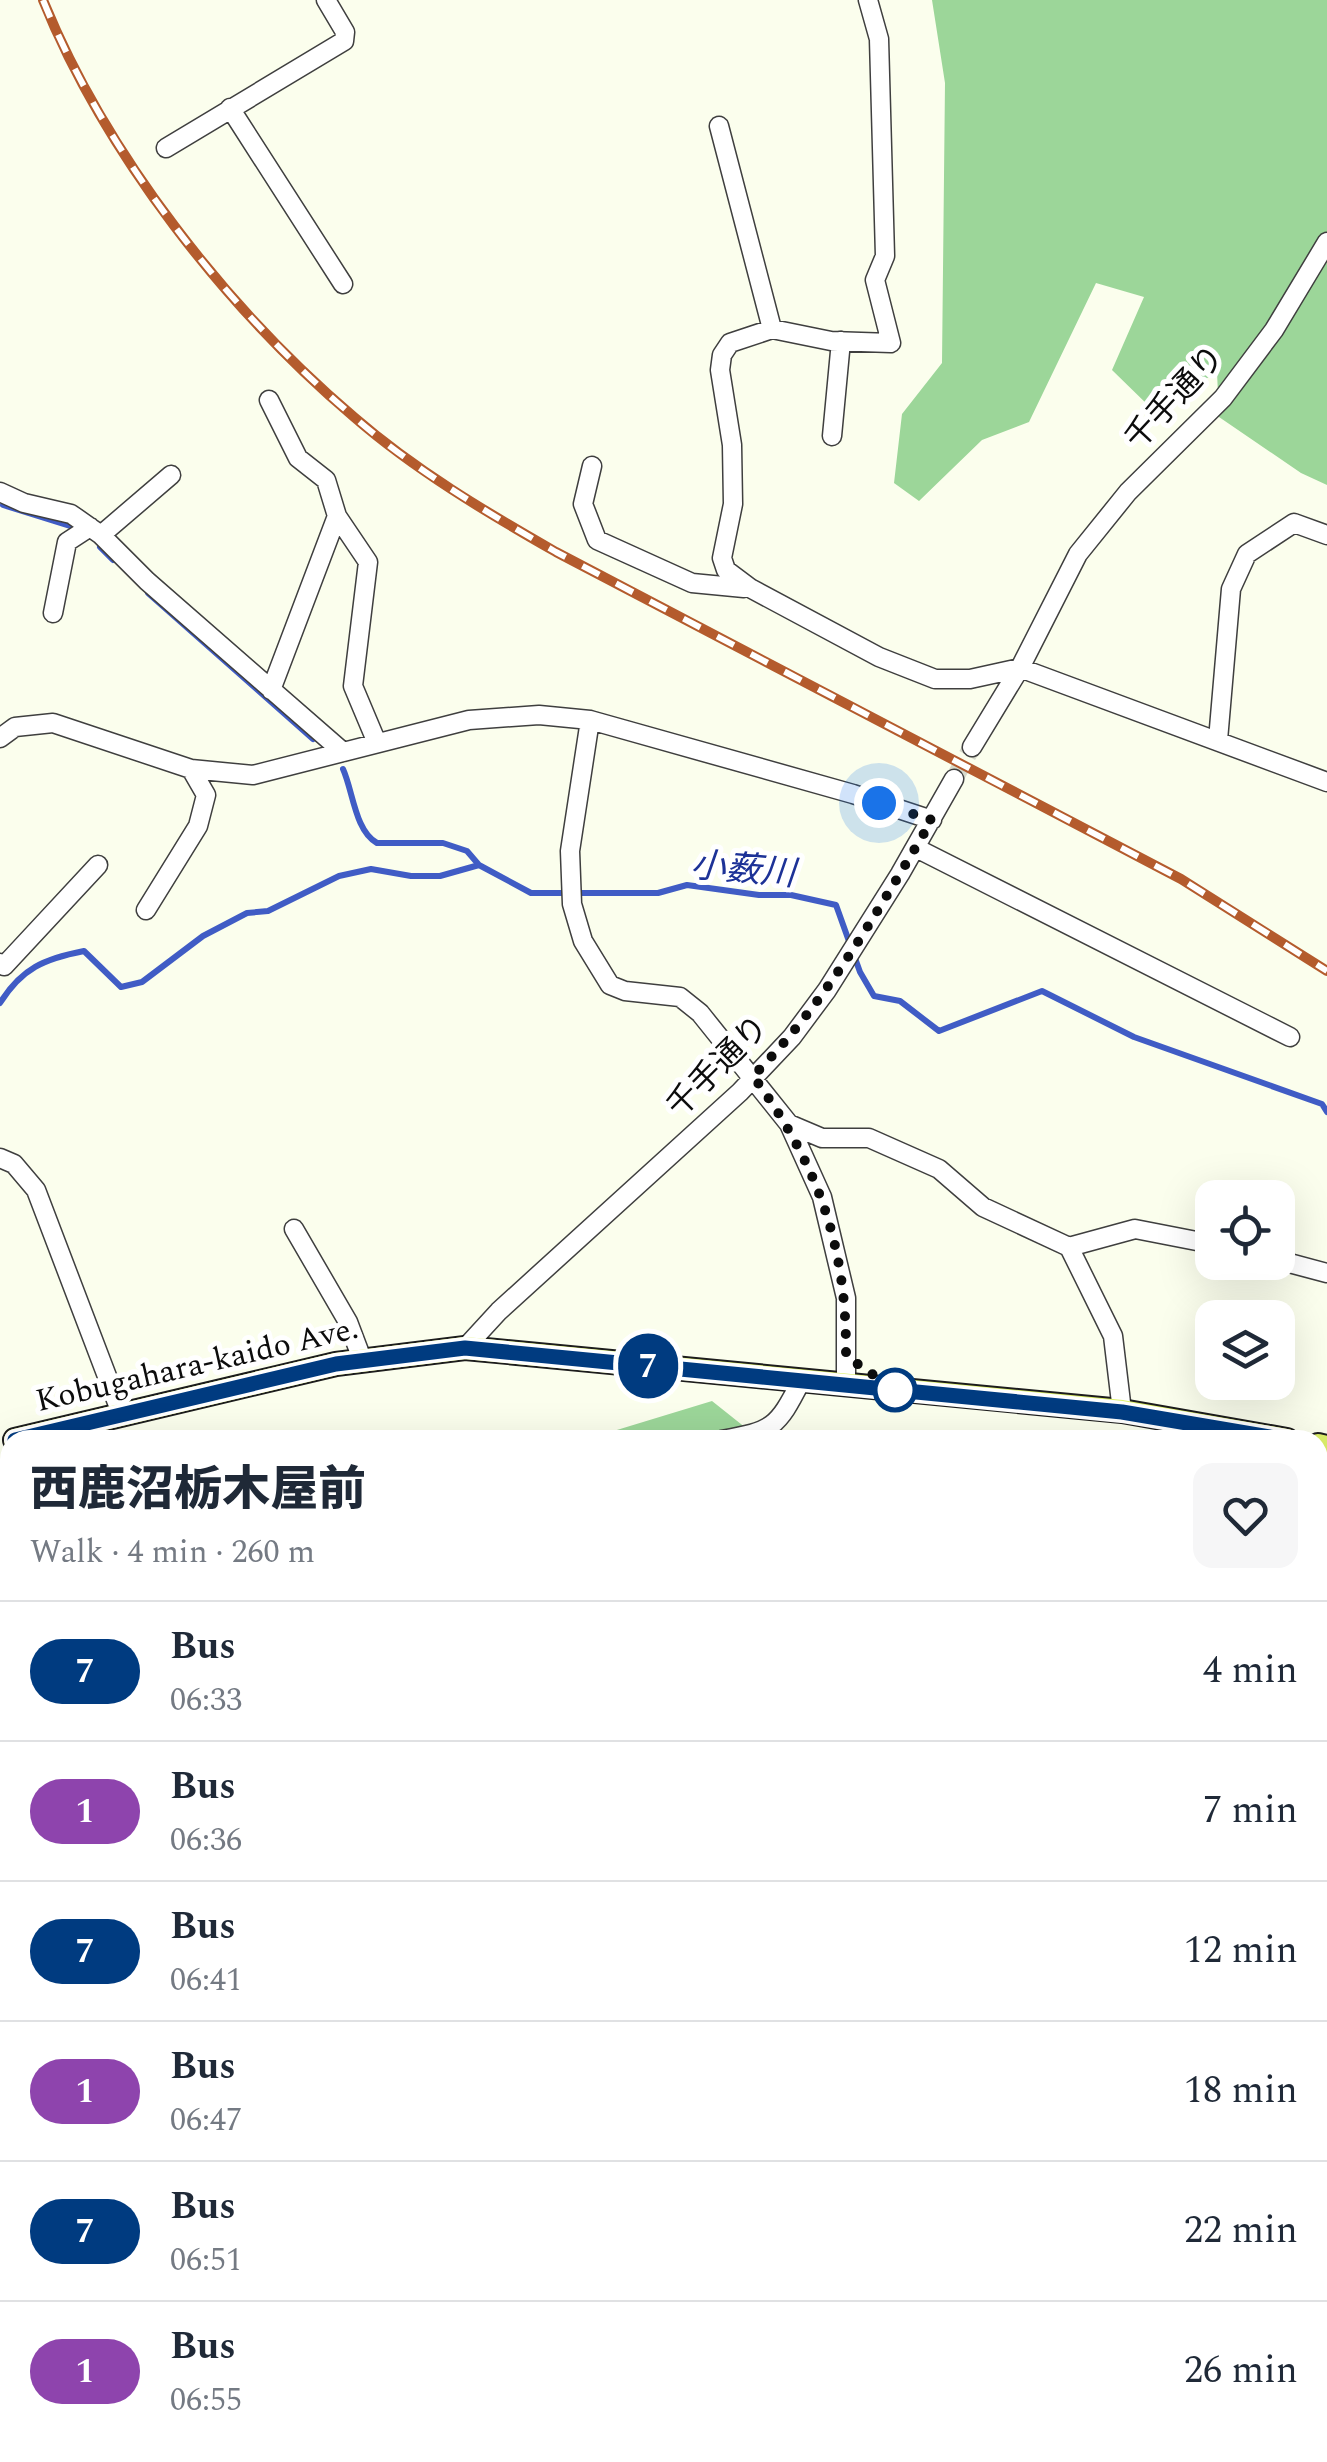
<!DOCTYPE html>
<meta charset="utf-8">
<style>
:root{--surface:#fff;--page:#f6f6f7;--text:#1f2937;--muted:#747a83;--line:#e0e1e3}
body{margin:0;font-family:Spectral,"Noto Sans JP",serif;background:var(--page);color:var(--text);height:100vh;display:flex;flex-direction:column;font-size:38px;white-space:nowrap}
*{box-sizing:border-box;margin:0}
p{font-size:32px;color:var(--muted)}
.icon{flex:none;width:55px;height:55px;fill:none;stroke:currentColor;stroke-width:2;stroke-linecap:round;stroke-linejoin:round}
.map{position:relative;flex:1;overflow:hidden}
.sheet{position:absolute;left:0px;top:1430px;width:1328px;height:1032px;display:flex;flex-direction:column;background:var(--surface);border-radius:30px 30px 0 0;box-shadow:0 10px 40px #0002}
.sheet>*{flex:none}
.badge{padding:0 20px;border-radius:32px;font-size:35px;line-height:65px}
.fabs{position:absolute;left:1195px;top:1180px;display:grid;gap:20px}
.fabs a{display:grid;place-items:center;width:100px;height:100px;border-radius:20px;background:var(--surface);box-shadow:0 10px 40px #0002;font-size:50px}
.you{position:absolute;width:50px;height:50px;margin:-25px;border:8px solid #fff;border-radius:50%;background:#1a73e8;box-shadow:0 0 0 15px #1a73e833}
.map>.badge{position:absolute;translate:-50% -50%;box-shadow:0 0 0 5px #fff}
.round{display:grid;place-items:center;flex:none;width:105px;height:105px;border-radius:20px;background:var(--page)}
.summary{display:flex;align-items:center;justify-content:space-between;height:170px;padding:0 30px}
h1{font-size:48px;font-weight:800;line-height:75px}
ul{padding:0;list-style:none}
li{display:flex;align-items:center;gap:30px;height:140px;padding:0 30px;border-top:2px solid var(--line)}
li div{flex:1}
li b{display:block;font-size:38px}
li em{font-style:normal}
li .badge{min-width:110px;font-weight:700;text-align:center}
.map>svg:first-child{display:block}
.forest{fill:#9cd699}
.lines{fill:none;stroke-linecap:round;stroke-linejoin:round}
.stream{stroke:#405cc5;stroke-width:6}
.minor-tunnel{stroke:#d7dacb;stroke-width:18;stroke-dasharray:18 9;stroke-linecap:butt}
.minor-casing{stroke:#3f3f3f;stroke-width:21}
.major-casing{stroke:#1d1d1d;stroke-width:26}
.minor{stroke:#fff;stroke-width:18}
.major{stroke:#ddf16a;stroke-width:22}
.rail-casing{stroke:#b45b2d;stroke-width:10}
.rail{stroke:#fff;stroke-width:6;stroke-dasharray:19;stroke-linecap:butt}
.line-casing{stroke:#fff;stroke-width:22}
.line{stroke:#003b80;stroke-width:15}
.walk{stroke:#0c0c0c;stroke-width:10;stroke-dasharray:0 18}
.stop-dot{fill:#fff;stroke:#003b80;stroke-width:5}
.labels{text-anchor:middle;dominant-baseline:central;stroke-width:10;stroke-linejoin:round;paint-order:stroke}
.street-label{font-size:32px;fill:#0c0c0c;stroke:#fff}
.water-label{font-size:35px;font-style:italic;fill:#1d3297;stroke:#fff}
</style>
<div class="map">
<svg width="1327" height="2462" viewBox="0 0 1327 2462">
<rect width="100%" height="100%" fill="#fbfeed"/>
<!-- forest -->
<path class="forest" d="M932,0H1327V485L1301,473L1219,417L1217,372L1154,411L1112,370L1144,297L1096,283L1029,422L982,440L919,501L894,483L902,414L942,363L945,83Z
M712,1401L761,1440H584Z
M1318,1643L1327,1650V2462H331L329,2453L1318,2452Z"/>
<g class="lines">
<!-- stream -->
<path class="stream" d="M3,505L70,526
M100,547L113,560
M148,593L313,739
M343,769C353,791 355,831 377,843H443L467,851L479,865L531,893H658L687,885L759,895H791L836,905L860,972L874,996L900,1001L939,1031L1042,991L1134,1037L1322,1104L1327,1112
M0,1003C22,968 44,959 84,951L121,987L142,982L203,936L247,913L268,911L339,876L371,869L411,876H440L479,865"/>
<!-- minor-tunnel -->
<path class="minor-tunnel" d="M954,779L972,747"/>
<!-- minor casing -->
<g class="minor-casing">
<path id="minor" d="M868,0L879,39L885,256L875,280L891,343L831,341L772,329L730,343L722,355L720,370L732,445L733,504L722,558L726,570L750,588L879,657L935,679H970L1020,668L1327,782
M230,108L343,284
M719,126L772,329
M166,148L344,41L345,32L326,0
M269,400L298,458L326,480L337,516
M832,436L841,341
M592,466L583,504L597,540L692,583L744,588
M0,492L24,503L71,514L101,535L147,581L343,752
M101,535L171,475
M53,613L67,542L90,527
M271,690L337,516L368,562L353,686L377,743
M590,720L570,851L572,904L583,941L610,985L625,991L680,997L700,1013L789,1124L822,1197L846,1298V1385
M0,738L15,727L53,723L191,769L253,775L469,720L539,715L590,720L853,794L932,820
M1218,740L1231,589L1247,554L1294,523L1327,535
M972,747L1020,668L1078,554L1128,492L1223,398L1274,330L1327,242
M916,848L1290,1037
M146,910L198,826L206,795L191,769
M0,963L4,966L98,865
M789,1124L822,1138H869L939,1169L983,1207L1069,1247L1113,1336L1122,1411
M0,1158L14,1164L36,1190L121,1413
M294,1229L348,1322L362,1359
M1069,1247L1135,1229L1212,1244
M1278,1260L1327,1273
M465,1348L499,1311L740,1092L792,1037L827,990L900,874L954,779
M721,1440C773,1431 777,1428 801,1381
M0,1672L10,1670
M0,1961L10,1941
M0,2292L10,2312
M0,2388L10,2389
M81,2452L86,2462
M226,2462L231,2452"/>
</g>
<!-- major casing -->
<g class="major-casing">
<path id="major" d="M15,1440L336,1364L465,1348L1122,1411L1287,1440
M1318,1445L1327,1447"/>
</g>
<!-- minor -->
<use href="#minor" class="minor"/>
<!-- major -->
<use href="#major" class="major"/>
<!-- rail casing -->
<g class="rail-casing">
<path id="rail" d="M43,0C106,155 227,309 354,417C415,470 486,512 556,552L1181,879L1327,971"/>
</g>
<!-- rail -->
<use href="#rail" class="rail"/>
</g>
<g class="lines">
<!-- line casing -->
<g class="line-casing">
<path id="line" d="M15,1440L336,1364L465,1348L1122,1412L1287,1440"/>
</g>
<!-- line -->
<use href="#line" class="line"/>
<!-- walk -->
<path class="walk" d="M879,803L932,820C878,910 827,1002 753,1076C818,1165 847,1245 846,1356L895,1390"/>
</g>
<!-- markers -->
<circle class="stop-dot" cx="895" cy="1390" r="20"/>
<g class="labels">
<!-- street labels -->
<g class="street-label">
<text transform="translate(1175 398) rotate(-47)">千手通り</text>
<text transform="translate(718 1067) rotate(-45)">千手通り</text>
<text transform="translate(197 1365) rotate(-13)">Kobugahara-kaido Ave.</text>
</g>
<!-- water labels -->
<g class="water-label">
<text transform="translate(743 870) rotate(5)">小薮川</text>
</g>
</g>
</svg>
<div class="fabs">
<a><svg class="icon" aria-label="locate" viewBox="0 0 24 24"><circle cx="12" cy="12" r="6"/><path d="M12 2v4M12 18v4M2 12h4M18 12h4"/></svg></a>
<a><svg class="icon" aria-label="layers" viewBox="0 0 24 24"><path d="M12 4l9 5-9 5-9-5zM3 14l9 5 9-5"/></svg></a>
</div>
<div class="you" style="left:879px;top:803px"></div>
<b class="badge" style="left:648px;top:1366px;background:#003b80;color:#fff">7</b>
<section class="sheet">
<div class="summary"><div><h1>西鹿沼栃木屋前</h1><p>Walk · 4 min · 260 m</p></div><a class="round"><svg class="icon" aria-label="heart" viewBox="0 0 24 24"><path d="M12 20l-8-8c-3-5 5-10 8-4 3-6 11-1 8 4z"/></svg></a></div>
<ul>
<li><span class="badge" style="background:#003b80;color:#fff">7</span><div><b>Bus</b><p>06:33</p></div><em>4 min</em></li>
<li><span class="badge" style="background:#8e44ad;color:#fff">1</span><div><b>Bus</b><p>06:36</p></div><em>7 min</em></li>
<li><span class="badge" style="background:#003b80;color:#fff">7</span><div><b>Bus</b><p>06:41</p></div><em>12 min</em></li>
<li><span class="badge" style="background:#8e44ad;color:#fff">1</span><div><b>Bus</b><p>06:47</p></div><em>18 min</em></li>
<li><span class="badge" style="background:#003b80;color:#fff">7</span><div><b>Bus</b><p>06:51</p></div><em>22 min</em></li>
<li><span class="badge" style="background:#8e44ad;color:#fff">1</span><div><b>Bus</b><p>06:55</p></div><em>26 min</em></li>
</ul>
</section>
</div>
